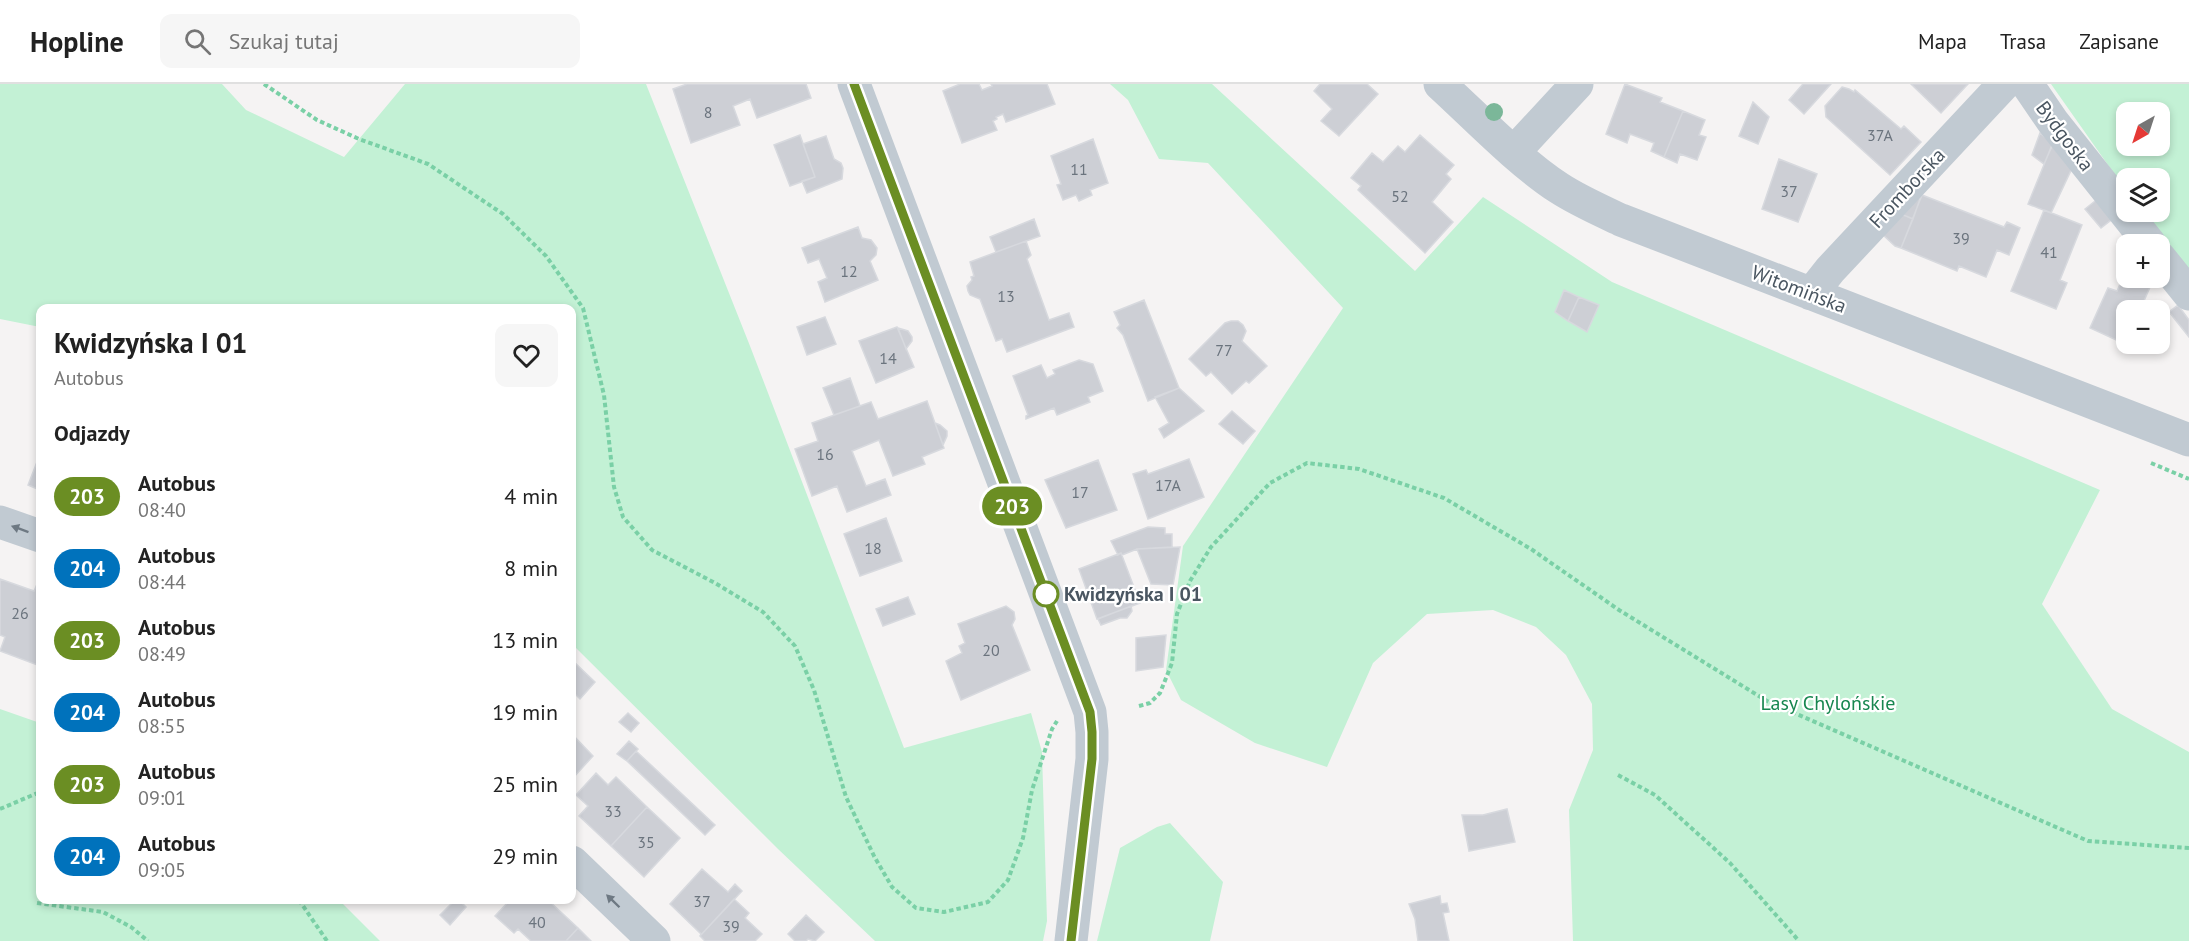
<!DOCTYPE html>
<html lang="pl">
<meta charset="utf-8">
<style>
:root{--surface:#fff;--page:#f6f6f6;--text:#222;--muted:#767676;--line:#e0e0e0}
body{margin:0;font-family:"PT Sans",sans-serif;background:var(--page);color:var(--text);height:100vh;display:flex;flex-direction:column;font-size:22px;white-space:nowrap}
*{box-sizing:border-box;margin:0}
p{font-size:20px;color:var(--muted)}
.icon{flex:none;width:33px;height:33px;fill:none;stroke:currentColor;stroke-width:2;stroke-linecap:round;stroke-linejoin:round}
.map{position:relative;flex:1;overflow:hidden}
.details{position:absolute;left:36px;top:220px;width:540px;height:600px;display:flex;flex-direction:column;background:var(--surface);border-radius:12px;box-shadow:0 3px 9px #0003}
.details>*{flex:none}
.badge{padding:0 12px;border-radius:20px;font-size:21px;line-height:39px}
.needle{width:39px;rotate:219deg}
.buttons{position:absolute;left:2116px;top:18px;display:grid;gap:12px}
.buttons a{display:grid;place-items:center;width:54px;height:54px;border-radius:12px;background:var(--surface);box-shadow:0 3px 9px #0003;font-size:30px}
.map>.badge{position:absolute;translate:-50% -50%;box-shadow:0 0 0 3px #fff}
h2{padding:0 18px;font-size:22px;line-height:54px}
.round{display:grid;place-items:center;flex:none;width:63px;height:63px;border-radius:12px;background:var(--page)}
.head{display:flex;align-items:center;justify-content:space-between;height:102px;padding:0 18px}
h1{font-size:28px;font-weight:800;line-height:45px}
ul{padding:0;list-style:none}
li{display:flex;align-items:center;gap:18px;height:72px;padding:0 18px}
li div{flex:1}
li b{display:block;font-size:22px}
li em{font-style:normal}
li .badge{min-width:66px;font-weight:700;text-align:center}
header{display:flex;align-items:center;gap:36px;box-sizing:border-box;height:84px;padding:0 30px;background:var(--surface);border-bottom:2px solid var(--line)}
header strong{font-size:28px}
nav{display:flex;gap:33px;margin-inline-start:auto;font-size:21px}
.search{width:420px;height:54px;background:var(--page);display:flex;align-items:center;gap:15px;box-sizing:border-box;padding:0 21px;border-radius:12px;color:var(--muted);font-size:22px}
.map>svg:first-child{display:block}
.green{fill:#c3f1d5;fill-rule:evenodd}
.building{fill:#cdcfd5;stroke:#d7d9de;stroke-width:1.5}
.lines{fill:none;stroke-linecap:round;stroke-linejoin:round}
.path{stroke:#7ad0a6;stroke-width:4;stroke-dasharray:4.5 3;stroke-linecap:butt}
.minor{stroke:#c1cad2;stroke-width:33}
.tree{fill:#7bb799}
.oneway{fill:#6e7983}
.line-casing{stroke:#fff;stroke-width:14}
.line{stroke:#6b8e23;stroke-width:9}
.stop-dot{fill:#fff;stroke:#6b8e23;stroke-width:3}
.labels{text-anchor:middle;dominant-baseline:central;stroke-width:4.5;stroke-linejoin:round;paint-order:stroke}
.number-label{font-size:16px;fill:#6b747e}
.street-label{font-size:20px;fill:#4a5661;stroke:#fff}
.stop-label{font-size:20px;font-weight:bold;fill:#4a5661;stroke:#fff;text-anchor:start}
.park-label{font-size:20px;fill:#17864f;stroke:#fff}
</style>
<header>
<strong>Hopline</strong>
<div class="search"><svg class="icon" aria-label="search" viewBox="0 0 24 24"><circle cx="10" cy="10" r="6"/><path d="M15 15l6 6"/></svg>Szukaj tutaj</div>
<nav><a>Mapa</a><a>Trasa</a><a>Zapisane</a></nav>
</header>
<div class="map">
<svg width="2189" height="857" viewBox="0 0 2189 857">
<rect width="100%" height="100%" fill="#f5f3f3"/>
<!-- green -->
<path class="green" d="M0,0H222L246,26L344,73L405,0H646L750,262L904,664L1031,629L1042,668L1047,837L1043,857H875L778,765L572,560V225H40V243L0,235Z
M1110,0H1212L1415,187L1483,113L1612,198L2100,406L2042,520L2112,625L2189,668V857H1573L1569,726L1593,666L1592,620L1566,571L1536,543L1493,526L1427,530L1373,579L1327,683L1255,659L1181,616L1166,586L1183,462L1343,224L1208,79L1159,75L1128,16Z
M2051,0H2189V196L2141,128H2160V94H2127V108ZM2127,28H2160V62H2127Z
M0,625L40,639V816H339L380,857H0Z
M1170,739L1223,798L1210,857H1097L1120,764L1157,743Z"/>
<!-- building -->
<path class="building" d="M687,0H806L811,14L757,34L750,15L733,22L740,41L691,59L673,5Z
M960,0H979L982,6L992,2L991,0H1047L1055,20L1006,38L1003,30L996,33L997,35L993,37L997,46L962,59L943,7Z
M1320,0H1367L1378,10L1339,52L1321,37L1332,25L1314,7Z
M1625,0L1662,14L1660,18L1683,27L1664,73L1651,67L1654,59L1630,50L1627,59L1606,50Z
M1803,0H1831L1804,30L1789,16Z
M1911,0H1968L1941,29Z
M1842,3L1849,5L1854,8L1855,6L1901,45L1904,42L1921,58L1890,91L1826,33L1825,22Z
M1753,18L1769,33L1758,60L1739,52Z
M1683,27L1705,36L1699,51L1706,53L1697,76L1680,70L1677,79L1664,73Z
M2040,49L2053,60L2044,80L2032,71Z
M800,51L815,93L790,102L774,61Z
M1420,51L1454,81L1446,90L1451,95L1432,118L1453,138L1425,169L1358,106L1361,102L1351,94L1372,69L1383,78L1398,62L1405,68Z
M826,52L834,75L841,79L843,84L842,95L807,109L802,97L815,93L803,60Z
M1093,55L1108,99L1090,106L1092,111L1079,117L1076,111L1063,116L1057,101L1061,100L1051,72Z
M2054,56L2074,80L2051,129L2028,120Z
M1779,75L1817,90L1798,138L1762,125Z
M1922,111L2004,143L2007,138L2020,144L2009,171L1997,166L1986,193L1959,182L1957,187L1901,164Z
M1921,112L1913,135L1901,130Z
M2100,113L2115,133L2101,144L2085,125Z
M2044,126L2082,141L2060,196L2067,199L2056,225L2011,207Z
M1901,130L1913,135L1901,164L1895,162L1882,150Z
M1034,135L1040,152L996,168L990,153Z
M858,143L862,154L871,156L877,164L876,171L870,177L878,196L825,218L818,198L827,194L819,175L808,179L802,164Z
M1026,157L1031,171L1027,175L1049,236L1069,229L1074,243L1007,268L1002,255L996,257L980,215L970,211L968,207L967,202L972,196L971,193L974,192L970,178Z
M2127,184V194H2154L2140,226H2127V255L2125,260L2090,244L2108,204L2117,207Z
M1564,206L1579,213L1568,237L1555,228Z
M1579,213L1599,221L1587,248L1568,237Z
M1144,216L1179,304L1148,317L1123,251L1117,244L1120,241L1114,228Z
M2178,221L2189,236V253L2169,228Z
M825,233L836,260L807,271L797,243Z
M1231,237H1238L1243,241L1246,247L1242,257L1267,282L1249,299L1246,297L1232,310L1211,288L1206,292L1189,275L1225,239Z
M897,243L914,283L876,299L859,257Z
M898,244L908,247L912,253V257L906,265Z
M1079,276L1093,280L1103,307L1088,313L1090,318L1057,331L1054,324L1026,335V332L1028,331L1013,292L1041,281L1047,294L1055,290L1053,286Z
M850,294L860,322L834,331L823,304Z
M1179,304L1204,327L1164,354L1159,345L1169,339L1155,313Z
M927,317L944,364L922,373L925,380L893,392L879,356L852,367L866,402L885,395L891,411L847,428L837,402L812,412L795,365L818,357L812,339L871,318L878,335Z
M1232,327L1255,347L1243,360L1219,340Z
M935,339L940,341L947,347V352L943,361Z
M40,370V406L28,401Z
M1189,375L1204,413L1148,435L1133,390L1146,386L1148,390Z
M1098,376L1117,426L1066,444L1045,396Z
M886,434L902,477L860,492L844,450Z
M1148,443L1165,444V450H1172V463L1137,465L1122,471L1121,469L1118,471L1111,457Z
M1180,463L1173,501L1151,500L1137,465Z
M1121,469L1140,519L1097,535L1079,485Z
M0,495L34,507L38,498L40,499V582L0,567L5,553L0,551Z
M908,513L915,530L883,542L876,525Z
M1006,522L1014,528L1015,535L1012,541L1030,586L961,616L946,577L962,569L959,562L965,559L958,540Z
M1131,522L1132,527L1127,534H1120L1101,541L1098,535Z
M1166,551L1163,583L1136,587V554Z
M572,576L595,598L580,615L572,607Z
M628,629L639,639L631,648L619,638Z
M572,650L593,672L572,695Z
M629,657L638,665L627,677L617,670Z
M636,667L715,741L705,751L627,677Z
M596,689L608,701L616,693L647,723L611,762L579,732L588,722L576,711Z
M647,723L680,754L644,793L611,762Z
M1507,725L1515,758L1469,767L1462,731H1483Z
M702,785L728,808L735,800L742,807L700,852L701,850L670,820Z
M1440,812L1441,820L1447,819L1449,828L1443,829L1449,857H1418L1415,835L1409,820Z
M734,815L749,829L745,834L762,850L755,857H705L700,852Z
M455,816H459L466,823L450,841L440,831Z
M510,816H548L578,844L566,857H531L518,845L514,849L495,832Z
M806,831L824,848L815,857L808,855L806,857H795L788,850Z
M578,844L591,857H566Z"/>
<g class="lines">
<!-- path -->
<path class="path" d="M264,0L317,36L359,55L428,80L503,130L546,172L583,224L604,311L614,403L623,433L652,466L715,499L763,528L795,562L814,606L846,713L874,772L892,803L916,824L944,828L988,818L1008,796L1023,754L1032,706L1052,645L1057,637
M2151,379L2189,395
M1139,622L1150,619L1160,609L1172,579L1177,530L1190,497L1211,463L1270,399L1307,379L1359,385L1444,414L1531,465L1619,526L1767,617L2088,757L2189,764
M1618,691L1655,711L1730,779L1799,857
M0,725L40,708
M299,816L327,857
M37,819L103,828L131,843L148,857"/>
<!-- minor -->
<path class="minor" d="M854,0L1090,628L1092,648V675L1071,857
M1440,0C1476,33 1519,78 1559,104C1579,117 1600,126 1621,136L2189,356
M2027,0L2053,38L2150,160
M1514,68L1577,0
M2160,174L2189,210
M1811,210L1830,186L2004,0
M0,438L40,452
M572,778L654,857"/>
</g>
<!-- trees -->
<circle class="tree" cx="1494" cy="28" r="9"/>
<!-- one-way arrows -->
<defs><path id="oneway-solid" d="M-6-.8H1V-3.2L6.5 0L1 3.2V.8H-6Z" transform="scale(1.5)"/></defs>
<g class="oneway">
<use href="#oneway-solid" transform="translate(20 445) rotate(-160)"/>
<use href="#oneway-solid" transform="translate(613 817) rotate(-136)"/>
</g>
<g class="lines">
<!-- line casing -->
<g class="line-casing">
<path id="line" d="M854,0L1090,628L1092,648V675L1071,857"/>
</g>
<!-- line -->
<use href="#line" class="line"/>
</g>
<!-- markers -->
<circle class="stop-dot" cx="1046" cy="510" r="12"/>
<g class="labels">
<!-- number labels -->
<g class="number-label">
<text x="708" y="28">8</text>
<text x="1880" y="51">37A</text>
<text x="1079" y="85">11</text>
<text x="1789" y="107">37</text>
<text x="1400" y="112">52</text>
<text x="1961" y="154">39</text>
<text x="2049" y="168">41</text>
<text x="849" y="187">12</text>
<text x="1006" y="212">13</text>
<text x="1224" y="266">77</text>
<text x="888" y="274">14</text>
<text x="825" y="370">16</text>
<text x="1168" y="401">17A</text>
<text x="1080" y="408">17</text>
<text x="873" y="464">18</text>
<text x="20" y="529">26</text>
<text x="991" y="566">20</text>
<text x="613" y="727">33</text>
<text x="646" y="758">35</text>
<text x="702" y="817">37</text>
<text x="537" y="838">40</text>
<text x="731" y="842">39</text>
</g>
<!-- street labels -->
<g class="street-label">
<text transform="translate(2065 52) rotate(53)">Bydgoska</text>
<text transform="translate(1907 104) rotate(-47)">Fromborska</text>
<text transform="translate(1799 205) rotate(21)">Witomińska</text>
</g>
<!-- stop labels -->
<g class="stop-label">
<text x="1064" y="510">Kwidzyńska I 01</text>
</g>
<!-- park labels -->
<g class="park-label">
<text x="1828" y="619">Lasy Chylońskie</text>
</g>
</g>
</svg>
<div class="buttons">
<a><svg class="needle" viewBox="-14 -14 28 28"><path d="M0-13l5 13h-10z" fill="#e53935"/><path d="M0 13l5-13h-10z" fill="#767676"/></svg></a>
<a><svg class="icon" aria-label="layers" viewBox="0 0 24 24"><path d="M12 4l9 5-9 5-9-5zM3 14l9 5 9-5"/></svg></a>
<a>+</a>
<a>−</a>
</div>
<b class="badge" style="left:1012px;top:422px;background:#6b8e23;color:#fff">203</b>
<section class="details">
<div class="head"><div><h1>Kwidzyńska I 01</h1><p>Autobus</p></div><a class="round"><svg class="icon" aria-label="heart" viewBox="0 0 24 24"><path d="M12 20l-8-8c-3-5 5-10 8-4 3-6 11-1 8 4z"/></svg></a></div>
<h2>Odjazdy</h2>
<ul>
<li><span class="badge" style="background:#6b8e23;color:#fff">203</span><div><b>Autobus</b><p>08:40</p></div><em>4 min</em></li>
<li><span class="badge" style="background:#0072bc;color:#fff">204</span><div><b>Autobus</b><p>08:44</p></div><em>8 min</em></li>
<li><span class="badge" style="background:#6b8e23;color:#fff">203</span><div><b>Autobus</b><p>08:49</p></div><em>13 min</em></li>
<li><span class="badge" style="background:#0072bc;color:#fff">204</span><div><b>Autobus</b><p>08:55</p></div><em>19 min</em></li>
<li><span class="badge" style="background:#6b8e23;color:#fff">203</span><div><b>Autobus</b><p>09:01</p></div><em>25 min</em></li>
<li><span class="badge" style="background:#0072bc;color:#fff">204</span><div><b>Autobus</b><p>09:05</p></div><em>29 min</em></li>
</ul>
</section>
</div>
